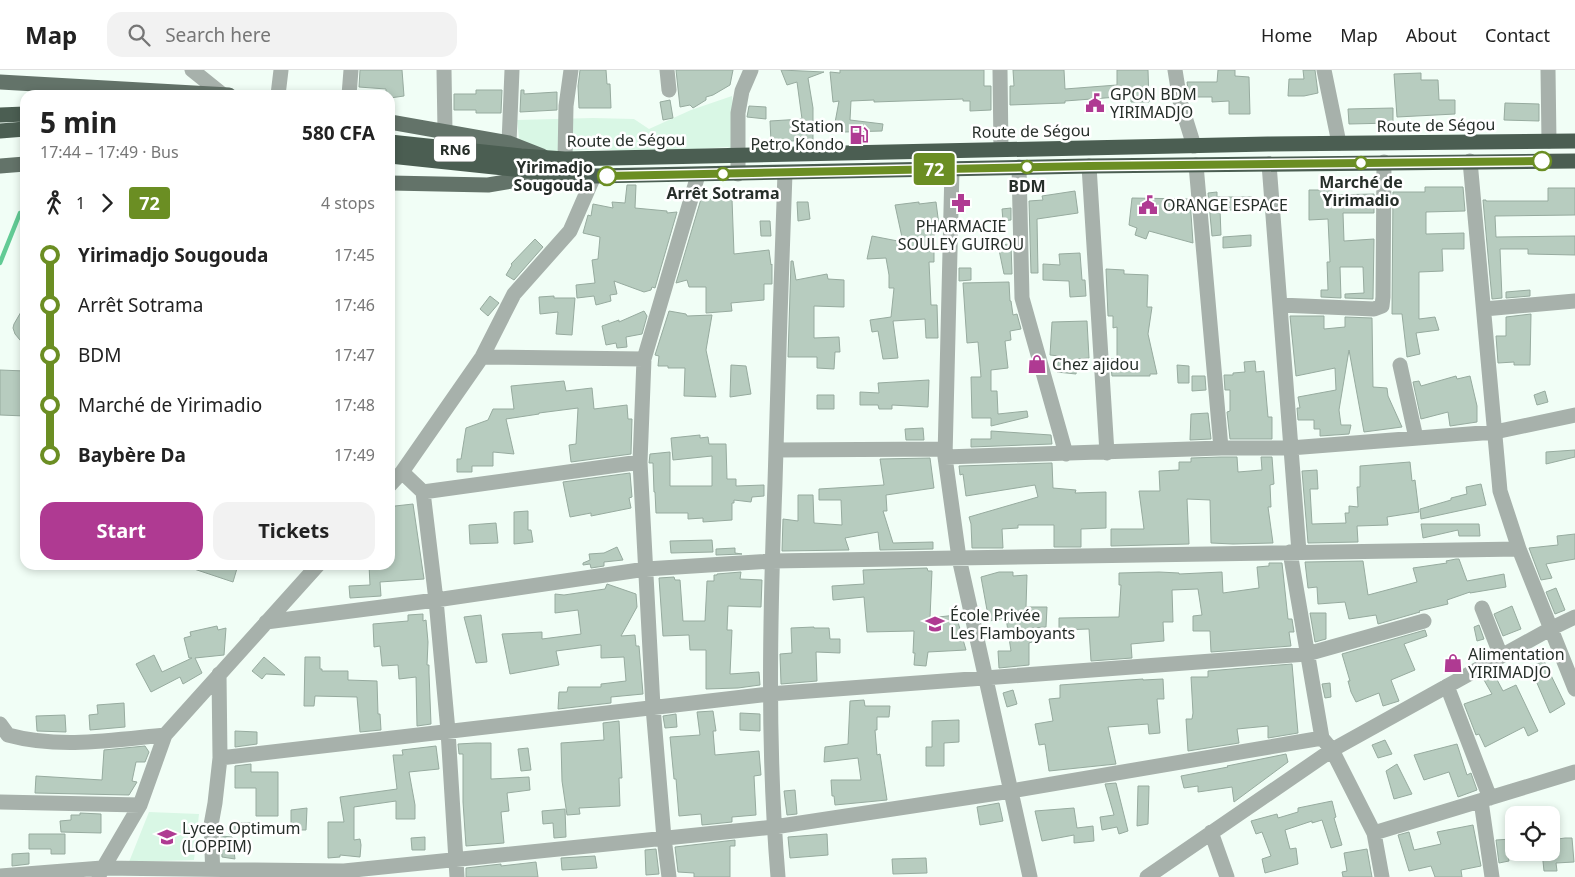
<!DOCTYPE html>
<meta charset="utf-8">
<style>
:root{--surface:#fff;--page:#f2f2f2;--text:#222;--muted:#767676;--line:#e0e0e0;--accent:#af3a92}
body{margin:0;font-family:"Noto Sans",sans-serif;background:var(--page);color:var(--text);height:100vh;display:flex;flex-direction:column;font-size:19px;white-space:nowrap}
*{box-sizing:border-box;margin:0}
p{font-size:16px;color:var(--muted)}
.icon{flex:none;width:28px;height:28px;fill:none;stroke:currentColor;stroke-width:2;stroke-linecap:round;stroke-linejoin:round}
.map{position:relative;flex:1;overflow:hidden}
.drawer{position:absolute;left:20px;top:20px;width:375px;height:480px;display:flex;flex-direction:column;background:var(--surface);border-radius:15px;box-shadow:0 2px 8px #0003}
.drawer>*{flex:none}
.badge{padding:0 10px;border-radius:4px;font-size:18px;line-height:32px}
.fabs{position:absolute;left:1505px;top:736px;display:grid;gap:10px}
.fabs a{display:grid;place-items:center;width:55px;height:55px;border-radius:10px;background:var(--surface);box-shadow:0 2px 8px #0003;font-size:25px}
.map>.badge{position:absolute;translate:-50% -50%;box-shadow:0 0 0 2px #fff}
.legs{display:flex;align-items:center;gap:8px;height:55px;padding:0 20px;font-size:16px}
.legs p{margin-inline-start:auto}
.headline{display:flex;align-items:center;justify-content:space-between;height:85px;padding:0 20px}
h1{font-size:28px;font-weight:700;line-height:38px}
.cta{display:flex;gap:10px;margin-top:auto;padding:10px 20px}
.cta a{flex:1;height:58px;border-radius:15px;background:var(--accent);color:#fff;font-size:20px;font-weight:700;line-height:58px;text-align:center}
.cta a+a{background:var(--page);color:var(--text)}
ul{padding:0 20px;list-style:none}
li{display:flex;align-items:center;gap:18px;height:50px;font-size:19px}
li i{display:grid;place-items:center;width:8px;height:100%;margin:0 6px;background:currentColor}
li i::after{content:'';width:12px;height:12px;margin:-6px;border:4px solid;border-radius:50%;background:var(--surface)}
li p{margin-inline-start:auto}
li:first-child i{background:linear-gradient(#0000 50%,currentColor 0)}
li:last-child i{background:linear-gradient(currentColor 50%,#0000 0)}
header{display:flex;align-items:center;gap:30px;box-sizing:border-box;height:70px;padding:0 25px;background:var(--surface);border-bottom:1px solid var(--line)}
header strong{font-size:24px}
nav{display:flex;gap:28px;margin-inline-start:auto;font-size:18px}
.search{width:350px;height:45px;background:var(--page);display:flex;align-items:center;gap:12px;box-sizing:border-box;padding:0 18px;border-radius:15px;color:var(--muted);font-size:19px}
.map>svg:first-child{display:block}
.built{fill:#d9f7e5}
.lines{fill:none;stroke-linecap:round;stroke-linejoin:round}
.stream{stroke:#62cb95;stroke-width:4.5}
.building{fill:#b7ccbf;stroke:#97ab9f}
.minor{stroke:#a7b1ab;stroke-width:15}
.major{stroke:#637369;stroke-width:15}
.highway{stroke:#4b5e52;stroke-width:15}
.line-1-casing{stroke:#fff;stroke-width:11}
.line-1{stroke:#6b8e23;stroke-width:8}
.stop-1-dot{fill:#fff;stroke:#6b8e23;stroke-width:2.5}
.labels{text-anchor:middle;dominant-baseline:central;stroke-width:5;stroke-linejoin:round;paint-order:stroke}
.shield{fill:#fff;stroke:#676d69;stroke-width:1}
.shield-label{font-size:15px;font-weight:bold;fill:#262e29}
.poi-label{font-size:16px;fill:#262e29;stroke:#fff;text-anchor:start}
.street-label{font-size:16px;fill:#262e29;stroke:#fff}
.stop-label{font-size:16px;font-weight:bold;fill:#262e29;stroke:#fff}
</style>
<header>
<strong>Map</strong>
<div class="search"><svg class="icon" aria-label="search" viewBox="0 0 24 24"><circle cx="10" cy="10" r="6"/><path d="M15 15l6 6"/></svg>Search here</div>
<nav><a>Home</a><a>Map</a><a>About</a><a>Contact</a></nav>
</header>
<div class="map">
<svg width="1575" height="807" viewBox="0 0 1575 807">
<rect width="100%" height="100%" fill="#f1fef6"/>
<!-- built -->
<path class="built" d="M732,26L734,49V83L728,77L651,82L647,80H638L630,82L599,79L521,84L517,50L593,48L634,49L649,59L691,40Z
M149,742L199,744L194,790L129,792Z"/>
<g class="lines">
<!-- stream -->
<path class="stream" d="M25,77V76
M0,193L20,143"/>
</g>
<!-- building -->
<path class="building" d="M360,0H402L404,26L390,28V25H386V19L359,17Z
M580,0H606L607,14H610L611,38H579L578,16Z
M676,0H733L730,15L713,25L706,27V30L693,38L690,35L680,37Z
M781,0L824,2L808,8L813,38V70L771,72L770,51L802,49L797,12L787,15Z
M840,0H984V16H991V40L970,41V31H963V29L874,32V30L851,31L850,50L883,54L882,61L844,62V58H834L839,31L833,32L830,2L840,3Z
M1013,0H1064L1065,19L1117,15V0H1148L1149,32H1131V26L1065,31V33L1010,35V16H1014Z
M1218,0H1235V6L1249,7L1250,44H1229V31L1212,32V27H1189L1187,12H1217Z
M1303,0H1315L1318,23L1304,26H1288L1289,9H1304Z
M1421,3V10H1438L1439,30H1455V44L1397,47L1394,4Z
M476,20H502L501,43H476V40H454V24H476Z
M521,20H524V24L557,22V40L520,42Z
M670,30L673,48L663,50L660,32Z
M1505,33L1539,34V51L1504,50Z
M749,36L766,37V49L747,47Z
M1393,38V53L1349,54L1348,39Z
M627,115H636L635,138L667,141V143L677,142L655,218L652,217L651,220L644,222L614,211L617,224L610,225L611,231L596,235L594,226L577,228L576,215L595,213L592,190L598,189L600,167L583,163L588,145L591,146L593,134L613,138L612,132L625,133Z
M1425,117H1463L1465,141L1426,142V164L1464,163V179H1442L1443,201L1419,202V249L1435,247L1439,260L1416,263L1420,284L1407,287L1402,244H1392L1393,122H1425Z
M1548,118H1575V145L1495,146L1496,167L1575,166V185L1528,184V179H1500L1502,228L1492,229L1483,130H1486V131H1548Z
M1309,120H1332V125L1374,124V143H1343L1344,171L1374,169L1373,229L1345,228V224L1364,223L1363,197H1340L1341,228L1321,227V220H1328L1327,192H1330L1328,149L1309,150Z
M1075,121L1078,143L1037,149L1038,203H1031L1029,131L1043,130L1042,126Z
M1217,122V127H1252V140H1220L1221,165L1212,166L1208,123Z
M1132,128L1190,129L1193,173L1149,161L1146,169L1135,165L1137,158L1129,155Z
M701,129H732L734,184L769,180L771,195L772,194V214H764V230L731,233L732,241L706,243V217H689L687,210L676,213Z
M797,132H808L810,149L798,151Z
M919,132V134L936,132L940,163L934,164V192H929L931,235H937L938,268H926L925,249L893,251L898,288L883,289L878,261L872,262L870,250L891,247L894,218H889V205L886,188L867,189L872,166L903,172L895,135Z
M1011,138V150L1003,151L1002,139Z
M760,151H770L771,166H761Z
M1251,165V176L1223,178V167Z
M535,169L543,177L514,210L506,205L512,195L511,194Z
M1011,174L1012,204H1004L998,175Z
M1080,183L1082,210H1085L1086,226L1070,227L1069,211L1043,210V194L1060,195L1059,184Z
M791,191H793L796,210L827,204L828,209L844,210V237L814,236V268L839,267L840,282H835L834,299L817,298V287H788Z
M959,198H971V210L959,211Z
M1106,199L1124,200V204L1148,205L1147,237H1152L1148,264L1157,304H1150V306H1112L1110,289H1117V257L1113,258V246H1108Z
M1009,212L1010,231H1011L1013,245L1017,244L1021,259L1010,261L1011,270L1005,271L1008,298L991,300V321H997L998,344L1027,341L1028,347L991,356V348H972L971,307H981L978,272L967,273L963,213Z
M1530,220V226L1506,228V222Z
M490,226L499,233L488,246L480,239Z
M554,226V228H575L572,265L556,264L558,242L540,244L539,227Z
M25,235V276L15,264L13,258L14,254Z
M644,241L647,246L642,264L626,267L627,277L617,278L616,273L606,275L602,256L619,250V252Z
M669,241L686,244L687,246L712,245L706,280L716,327L684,326L685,298H668V296H658L659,286L655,285Z
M1531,244L1530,295H1514V292L1498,293L1496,266H1506V247Z
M1290,246H1324V259L1345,257V247L1372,248L1373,317L1387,318L1388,326L1402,357L1364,362L1349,280L1339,340L1341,355H1351L1349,364L1320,366V359H1314V350H1298L1297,338H1300L1298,327L1336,320L1335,298L1296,306Z
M1087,251L1089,288L1078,289L1076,304L1057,302L1059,286L1050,285L1052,252Z
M1255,291L1256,302L1264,301L1268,347H1272V369H1230L1227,342L1230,341V320H1225L1224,305H1233V303L1245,302L1244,292Z
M731,295L746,296L751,324L730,327Z
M1177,295L1189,296V313H1178Z
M0,300L25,301V346L0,345Z
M1192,306H1205L1206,320L1192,321Z
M1456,306L1457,309L1470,306L1477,336V352L1450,356L1448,342L1421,349L1413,312L1419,311L1421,316Z
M929,310L928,337L892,335V339H879L878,335H860V322L879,323L878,313Z
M564,311L566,321L592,318L594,339L627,335L628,349H632L631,384L571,392L569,375L576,374L578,338L539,343V344L506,349L514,384L493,382V396H472V402H457V389H461L466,358L488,350L493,339H514L511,316Z
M1545,321L1548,332L1537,335L1534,325Z
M817,325H834V339H817Z
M1208,343L1211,369L1190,370L1191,344Z
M923,358L924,370H906L905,359Z
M991,361L1051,365L1052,374L971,377V369H991Z
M700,365V368L708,367L709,374H726L727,409H736V416L764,415V426L752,427L751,432L734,430V433H732V450L703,452V448L688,449V443H656L655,422H654L653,393H649L650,384L670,382V416H712V386L673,390L671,368Z
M1575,380V387L1546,394V382Z
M1221,387H1237L1238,402L1262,400L1261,387H1272L1274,414L1270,415L1271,437H1268L1273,473L1233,474L1211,473L1210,430L1187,429L1189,474L1111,476V459H1144L1139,421H1160L1159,401L1179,400V392H1191V388Z
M930,388L934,418L886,425L887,441H883L893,473L933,472V479L880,480L878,462L845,468L849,480L782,481L783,449L798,451V425H813L814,453L842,455L841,430H819V419L884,415L880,389Z
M1410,392L1412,411L1415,410L1419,442L1387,447L1388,455L1357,456L1358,472L1308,473L1302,401L1317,400L1318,419H1310L1312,454L1346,453L1345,443H1349V436L1358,437L1357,417H1360V396Z
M1052,393L1053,418L1076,420L1075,423L1106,422V458L1081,459V477H1054V455H1018V458L1002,459L1003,478H972L971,454L969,447L1038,427L1035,415L966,426L963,404L960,405L959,396Z
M630,403L632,427L629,428L631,438L591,446V443L570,447L563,412Z
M1481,414L1486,435L1421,449L1420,439L1451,430V428L1467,424L1466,417Z
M413,434L424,509L380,512L381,526L350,528L349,516L370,515L369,495H390V445L395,436Z
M528,441V460H531L533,472L514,474V442Z
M496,453L498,473L470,474L469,455Z
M1421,454H1479L1480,466H1459L1458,460L1423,468Z
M1575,464V489L1546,494L1552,508L1541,510L1529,478L1558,475L1557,466Z
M712,470L713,482L671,483L670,471Z
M617,477L623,490L604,492V496L591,498L590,494L583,495V493L590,490L589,484L604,483Z
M735,478V483L742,484L716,485V479Z
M1456,489H1459L1467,511L1504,504L1506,517L1470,523V522L1447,530L1448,534L1419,541L1420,542L1378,554L1376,545L1349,549L1345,532L1318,534L1317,517L1308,518L1305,492L1363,491L1368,525L1417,512L1413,498L1447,493L1446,491Z
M1269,493H1282L1288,549H1292L1294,562H1289L1291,576L1211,582L1210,561H1193V546L1202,545L1198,519L1172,520L1173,552H1163L1164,571L1131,574L1132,588L1091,591L1089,559L1059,560V548L1119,547L1121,515H1119V503L1159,502L1179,503V504L1222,502L1223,523L1259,518L1257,497L1269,496Z
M188,495H238L233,512L188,497Z
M927,498L928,501H932L930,548L956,545L966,580L928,582L926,596L914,595L915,583H913L914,561L867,562L864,527L833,530L832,516L864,514L863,500Z
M741,502L740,509L762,510L761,537L728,536L727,560H732L730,604L759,602L760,615L738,618L706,619V580H690L689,565L663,566L659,508L674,507L675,510H680L683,551H705L707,511H714V505H717V504Z
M999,502H1013V506L1027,505L1026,537H1047L1046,557L1030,558L1032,572L1029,573V595L999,598L998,581H1011L1006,548L989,551L981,507Z
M607,514L636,524L637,537L621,566L635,565L636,576H639L643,624L611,627V633L558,639L559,622H567L568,617H601V614L626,611L624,587L601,588V575L556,581L559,595L510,604L502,564L542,562V569L581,564L578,540L555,543V524L564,525L605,519Z
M1556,518L1565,540L1555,544L1546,522Z
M1512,536L1521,559L1503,566L1494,544Z
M1310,543H1326V569L1315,572Z
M423,544V551L426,550L428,572L427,595H429V603L431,654L417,656L416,607L399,609L398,595L382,596L380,576L374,577L373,554L408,551V545Z
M481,545L487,592L476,593L464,547Z
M1479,555L1484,569L1477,571L1474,557Z
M217,556L218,560L226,558L224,585L195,588L202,603L183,614L180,607L151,622L136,594L154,585L162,602L192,588H189L184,568L191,566L190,562Z
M814,557V558H829L830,569H840V583L816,582L817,611L781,614L780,584L792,583L791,558Z
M1425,560L1427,566L1404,574L1415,600L1391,610L1399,631L1383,636L1379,623L1356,632L1351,622L1348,611H1350L1342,584Z
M264,587L285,605L266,604L262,609L252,601Z
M305,587H320V599H322V601H348V610L377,611L378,644H380L381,660L360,662L357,627L315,626L314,636H304Z
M1544,591L1565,634L1550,643L1530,597Z
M1292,594L1298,663L1268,668V656L1237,659L1239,673L1188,681L1186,649H1192L1193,643L1191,607H1208V601Z
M1494,604L1503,621L1516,615L1538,661L1528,666L1524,657L1485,677L1479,664L1476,665L1464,634L1492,624L1484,610Z
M1143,609V610L1163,609L1164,629H1157L1160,663L1149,664L1148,654L1108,657L1116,694L1049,701L1045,674L1039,675L1035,654L1053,651L1049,629L1060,628V615Z
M1330,613L1331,627L1325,628L1322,614Z
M1013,620L1017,634L1007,637L1003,623Z
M864,630L865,636H890L889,647H877V660H875L877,685L880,684L887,730L835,735L834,726H832L831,710H861L858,688L824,692L825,677L848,674L850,631Z
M124,633L125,657L90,660L89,645L98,644L97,635Z
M713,641L716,661H713L715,685L759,681L761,705L754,706L756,745L732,747V752L702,755L701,744L679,746L676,709H674L670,667L700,665L697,642Z
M740,643L760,644V661L740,660Z
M676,644L677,657L665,658L663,646Z
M65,645L66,662L37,661L36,646Z
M959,650V672L944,673V696H926V677H932V651Z
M619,651L622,708H619L620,736L579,738L580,744L567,745L562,711L561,673L604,670L603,653Z
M235,661L257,662V674L235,677Z
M1385,670L1392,684L1378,688L1372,675Z
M476,673H491V709L529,707L530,720L507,723L509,741L501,742L504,773L466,776L463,732V684H459L458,674Z
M1457,674L1467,705L1471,703L1477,720L1458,727L1449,702L1424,710L1414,685Z
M145,676L149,682L145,692H136L132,711L137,712L129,725L35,723L36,706L102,710L104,680Z
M436,676L439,699L409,702L415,735V749H396V731L354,737V770L360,769L361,775L360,787L340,785V787L328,788V752H344L340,727L397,719L393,685H403L402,680Z
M528,678L531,700L521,701L518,679Z
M1286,684L1288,692L1234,732L1232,717L1198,722V716L1184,718L1181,706L1228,697L1227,696Z
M251,694V702H278V746H256V718H235V696Z
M1397,694L1412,724L1394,729L1386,701Z
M1116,713L1128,761L1119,764L1117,757L1102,760L1100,747L1114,745L1105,714Z
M1138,716H1149L1148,754L1137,756Z
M795,720L797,744L787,745L784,721Z
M1332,731L1336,747L1334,748L1342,775L1331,778L1322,750L1312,753V751L1285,760L1290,779L1296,778L1298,794L1265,803L1262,789L1271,786L1262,762L1256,764L1251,751L1277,744L1278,748L1298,742V738Z
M999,733L1003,751L980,755L977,737Z
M307,738L306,760H291V740Z
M1074,738L1077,758L1093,756L1094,771L1074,773V765L1042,771L1035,741Z
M565,739L566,767L554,768L553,753L543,754L542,741Z
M80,743L101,744V763L61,762L60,751L71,750V745H80Z
M229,753H251V764H229Z
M1473,755L1481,796L1461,800L1462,807H1435L1431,796L1409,801L1398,765L1409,762L1414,780L1441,774L1437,762Z
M29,764H65V784H51V779H29Z
M827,764L828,785L790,788L788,767Z
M221,766L232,767L235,789L222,787Z
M425,767V780H412L411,768Z
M1565,768H1572L1574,792L1556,793L1557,801H1544L1542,782H1551V770Z
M1512,769L1514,770V786L1508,787L1509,791L1499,793L1496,770Z
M735,770V776H730V807H694V803L678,802L675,777Z
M656,779L659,804L646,805L645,780Z
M1367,779L1372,807H1343L1342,802L1347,801L1344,783Z
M29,783V794L12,796V784Z
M595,786L597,798L562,800L561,788Z
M926,788L927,803L893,804L892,789Z
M536,792L538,807H466V798L501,794V796Z"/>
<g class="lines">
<!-- minor -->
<path class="minor" d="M192,0L222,24
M444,0L445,61
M667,0L669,20
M1000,0L1001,79
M1175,0L1180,31L1194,76
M1324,0L1339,73
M1548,0L1549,71
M278,25L281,0
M349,25L351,0
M509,73L512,0
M565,89L566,36L571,0
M1470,91L1500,421L1519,479L1575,619
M1269,94L1299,482
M1196,95L1221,378
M1089,96L1107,383
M1019,97L1022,228L1066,384
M952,99L945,387L959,488L1030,807
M738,104V43L742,21L751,0
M1280,235L1374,239L1382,236L1383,227L1384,92
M1484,239L1575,231
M482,287L644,289
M1400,295L1416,368
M776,380L945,379
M945,387L1221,378H1290L1495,362L1575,345
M402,402L423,422L436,530L448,661L457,807
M390,415L402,402L482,287L514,224L570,161L594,106
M423,422L640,392
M1290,482L1322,668L1332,680L1374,763L1382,807
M1482,538L1501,586
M266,552L436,530L646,499L772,491L1519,479
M1447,616L1490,728
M0,654L8,665C59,679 113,670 165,665
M220,688L769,624L1307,584L1424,551
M1481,731L1492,807
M0,732L140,735
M1211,762L1227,807
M1374,763L1575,702
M99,805L140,735L165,665L318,495
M0,806L102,798L344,801L774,757L1011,721L1322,668
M213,807L211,755L215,733L220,688L219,604
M669,807L664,768L653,637L640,392L644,289L698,105
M778,807C767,676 770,545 775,413C778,310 781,206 785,103
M1147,807L1332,680L1552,558L1575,547"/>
<!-- major -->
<path class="major" d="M0,12L229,25
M390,52L509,73L542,86
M0,96L25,94
M390,113L488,115L550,105"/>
<!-- highway -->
<path class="highway" d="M0,45L25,44
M0,61L25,59
M390,72L521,86L565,89L1268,74L1575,71
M390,86L559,104L594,106L1089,96L1575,91"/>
</g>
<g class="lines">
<!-- line-1 casing -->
<g class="line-1-casing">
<path id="line-1" d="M607,106L1089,96L1542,91"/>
</g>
<!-- line-1 -->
<use href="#line-1" class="line-1"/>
</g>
<!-- icons -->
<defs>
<g id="civic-bare" transform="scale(1.5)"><path d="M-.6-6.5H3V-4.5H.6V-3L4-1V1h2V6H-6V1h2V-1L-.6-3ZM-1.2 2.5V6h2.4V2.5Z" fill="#af3a92" stroke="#fff" stroke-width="2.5" paint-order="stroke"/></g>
<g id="fuel-bare" transform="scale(1.5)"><path d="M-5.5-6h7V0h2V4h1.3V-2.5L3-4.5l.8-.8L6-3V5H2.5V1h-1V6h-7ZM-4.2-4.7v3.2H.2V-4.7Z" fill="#af3a92" stroke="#fff" stroke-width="2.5" paint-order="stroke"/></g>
<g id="pharmacy-bare" transform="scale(1.5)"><path d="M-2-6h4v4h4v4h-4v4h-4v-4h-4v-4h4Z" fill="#af3a92" stroke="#fff" stroke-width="2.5" paint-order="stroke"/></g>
<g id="shop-bare" transform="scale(1.5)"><path d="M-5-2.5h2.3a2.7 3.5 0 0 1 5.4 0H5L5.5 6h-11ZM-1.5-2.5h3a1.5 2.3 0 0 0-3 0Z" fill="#af3a92" stroke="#fff" stroke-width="2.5" paint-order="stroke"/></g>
<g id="school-bare" transform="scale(1.5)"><path d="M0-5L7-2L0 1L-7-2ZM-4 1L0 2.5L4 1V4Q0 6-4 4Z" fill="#af3a92" stroke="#fff" stroke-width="2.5" paint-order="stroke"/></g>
</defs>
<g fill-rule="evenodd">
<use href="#civic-bare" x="1095" y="33"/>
<use href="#fuel-bare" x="859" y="65"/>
<use href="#pharmacy-bare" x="961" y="133"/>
<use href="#civic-bare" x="1148" y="135"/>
<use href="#shop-bare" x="1037" y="294"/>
<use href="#school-bare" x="935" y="554"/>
<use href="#shop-bare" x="1453" y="593"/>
<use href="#school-bare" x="167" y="767"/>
</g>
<!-- markers -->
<g class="stop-1-dot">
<circle cx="1542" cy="91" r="9"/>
<circle cx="1361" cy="93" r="6"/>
<circle cx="1027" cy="97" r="6"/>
<circle cx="723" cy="104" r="6"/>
<circle cx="607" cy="106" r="9"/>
</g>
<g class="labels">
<!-- shield labels -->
<rect class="shield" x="434" y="66.5" width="42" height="25" rx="4"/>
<g class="shield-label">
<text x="455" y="79">RN6</text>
</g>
<!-- poi labels -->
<g class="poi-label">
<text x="1110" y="24">GPON BDM<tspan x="1110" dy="18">YIRIMADJO</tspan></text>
<text x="844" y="56" text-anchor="end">Station<tspan x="844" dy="18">Petro Kondo</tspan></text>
<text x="1163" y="135">ORANGE ESPACE</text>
<text x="961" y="156" text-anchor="middle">PHARMACIE<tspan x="961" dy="18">SOULEY GUIROU</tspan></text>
<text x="1052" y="294">Chez ajidou</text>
<text x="950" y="545">École Privée<tspan x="950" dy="18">Les Flamboyants</tspan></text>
<text x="1468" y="584">Alimentation<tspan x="1468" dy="18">YIRIMADJO</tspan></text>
<text x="182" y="758">Lycee Optimum<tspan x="182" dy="18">(LOPPIM)</tspan></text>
</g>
<!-- street labels -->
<g class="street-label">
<text transform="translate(1436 55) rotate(-1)">Route de Ségou</text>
<text transform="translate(1031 61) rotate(-1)">Route de Ségou</text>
<text transform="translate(626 70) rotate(-1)">Route de Ségou</text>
</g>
<!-- stop labels -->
<g class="stop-label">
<text x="593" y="97" text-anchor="end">Yirimadjo<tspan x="593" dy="18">Sougouda</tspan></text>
<text x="1361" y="112">Marché de<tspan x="1361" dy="18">Yirimadio</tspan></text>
<text x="1027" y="116">BDM</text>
<text x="723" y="123">Arrêt Sotrama</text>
</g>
</g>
</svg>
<div class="fabs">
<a><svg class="icon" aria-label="locate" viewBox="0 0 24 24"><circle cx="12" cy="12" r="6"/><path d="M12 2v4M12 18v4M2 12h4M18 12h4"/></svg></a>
</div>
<b class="badge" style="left:934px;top:99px;background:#6b8e23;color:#fff">72</b>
<section class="drawer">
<div class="headline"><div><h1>5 min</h1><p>17:44 – 17:49 · Bus</p></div><b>580 CFA</b></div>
<div class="legs"><svg class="icon" aria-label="walk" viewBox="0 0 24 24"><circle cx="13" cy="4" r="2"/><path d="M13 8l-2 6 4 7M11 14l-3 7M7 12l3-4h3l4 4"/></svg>1<svg class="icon" aria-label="forward" viewBox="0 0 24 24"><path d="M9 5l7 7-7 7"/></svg><b class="badge" style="background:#6b8e23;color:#fff">72</b><p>4 stops</p></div>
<ul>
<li><i style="color:#6b8e23"></i><b>Yirimadjo Sougouda</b><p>17:45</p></li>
<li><i style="color:#6b8e23"></i><span>Arrêt Sotrama</span><p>17:46</p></li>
<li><i style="color:#6b8e23"></i><span>BDM</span><p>17:47</p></li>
<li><i style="color:#6b8e23"></i><span>Marché de Yirimadio</span><p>17:48</p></li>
<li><i style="color:#6b8e23"></i><b>Baybère Da</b><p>17:49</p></li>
</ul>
<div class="cta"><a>Start</a><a>Tickets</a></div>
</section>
</div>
